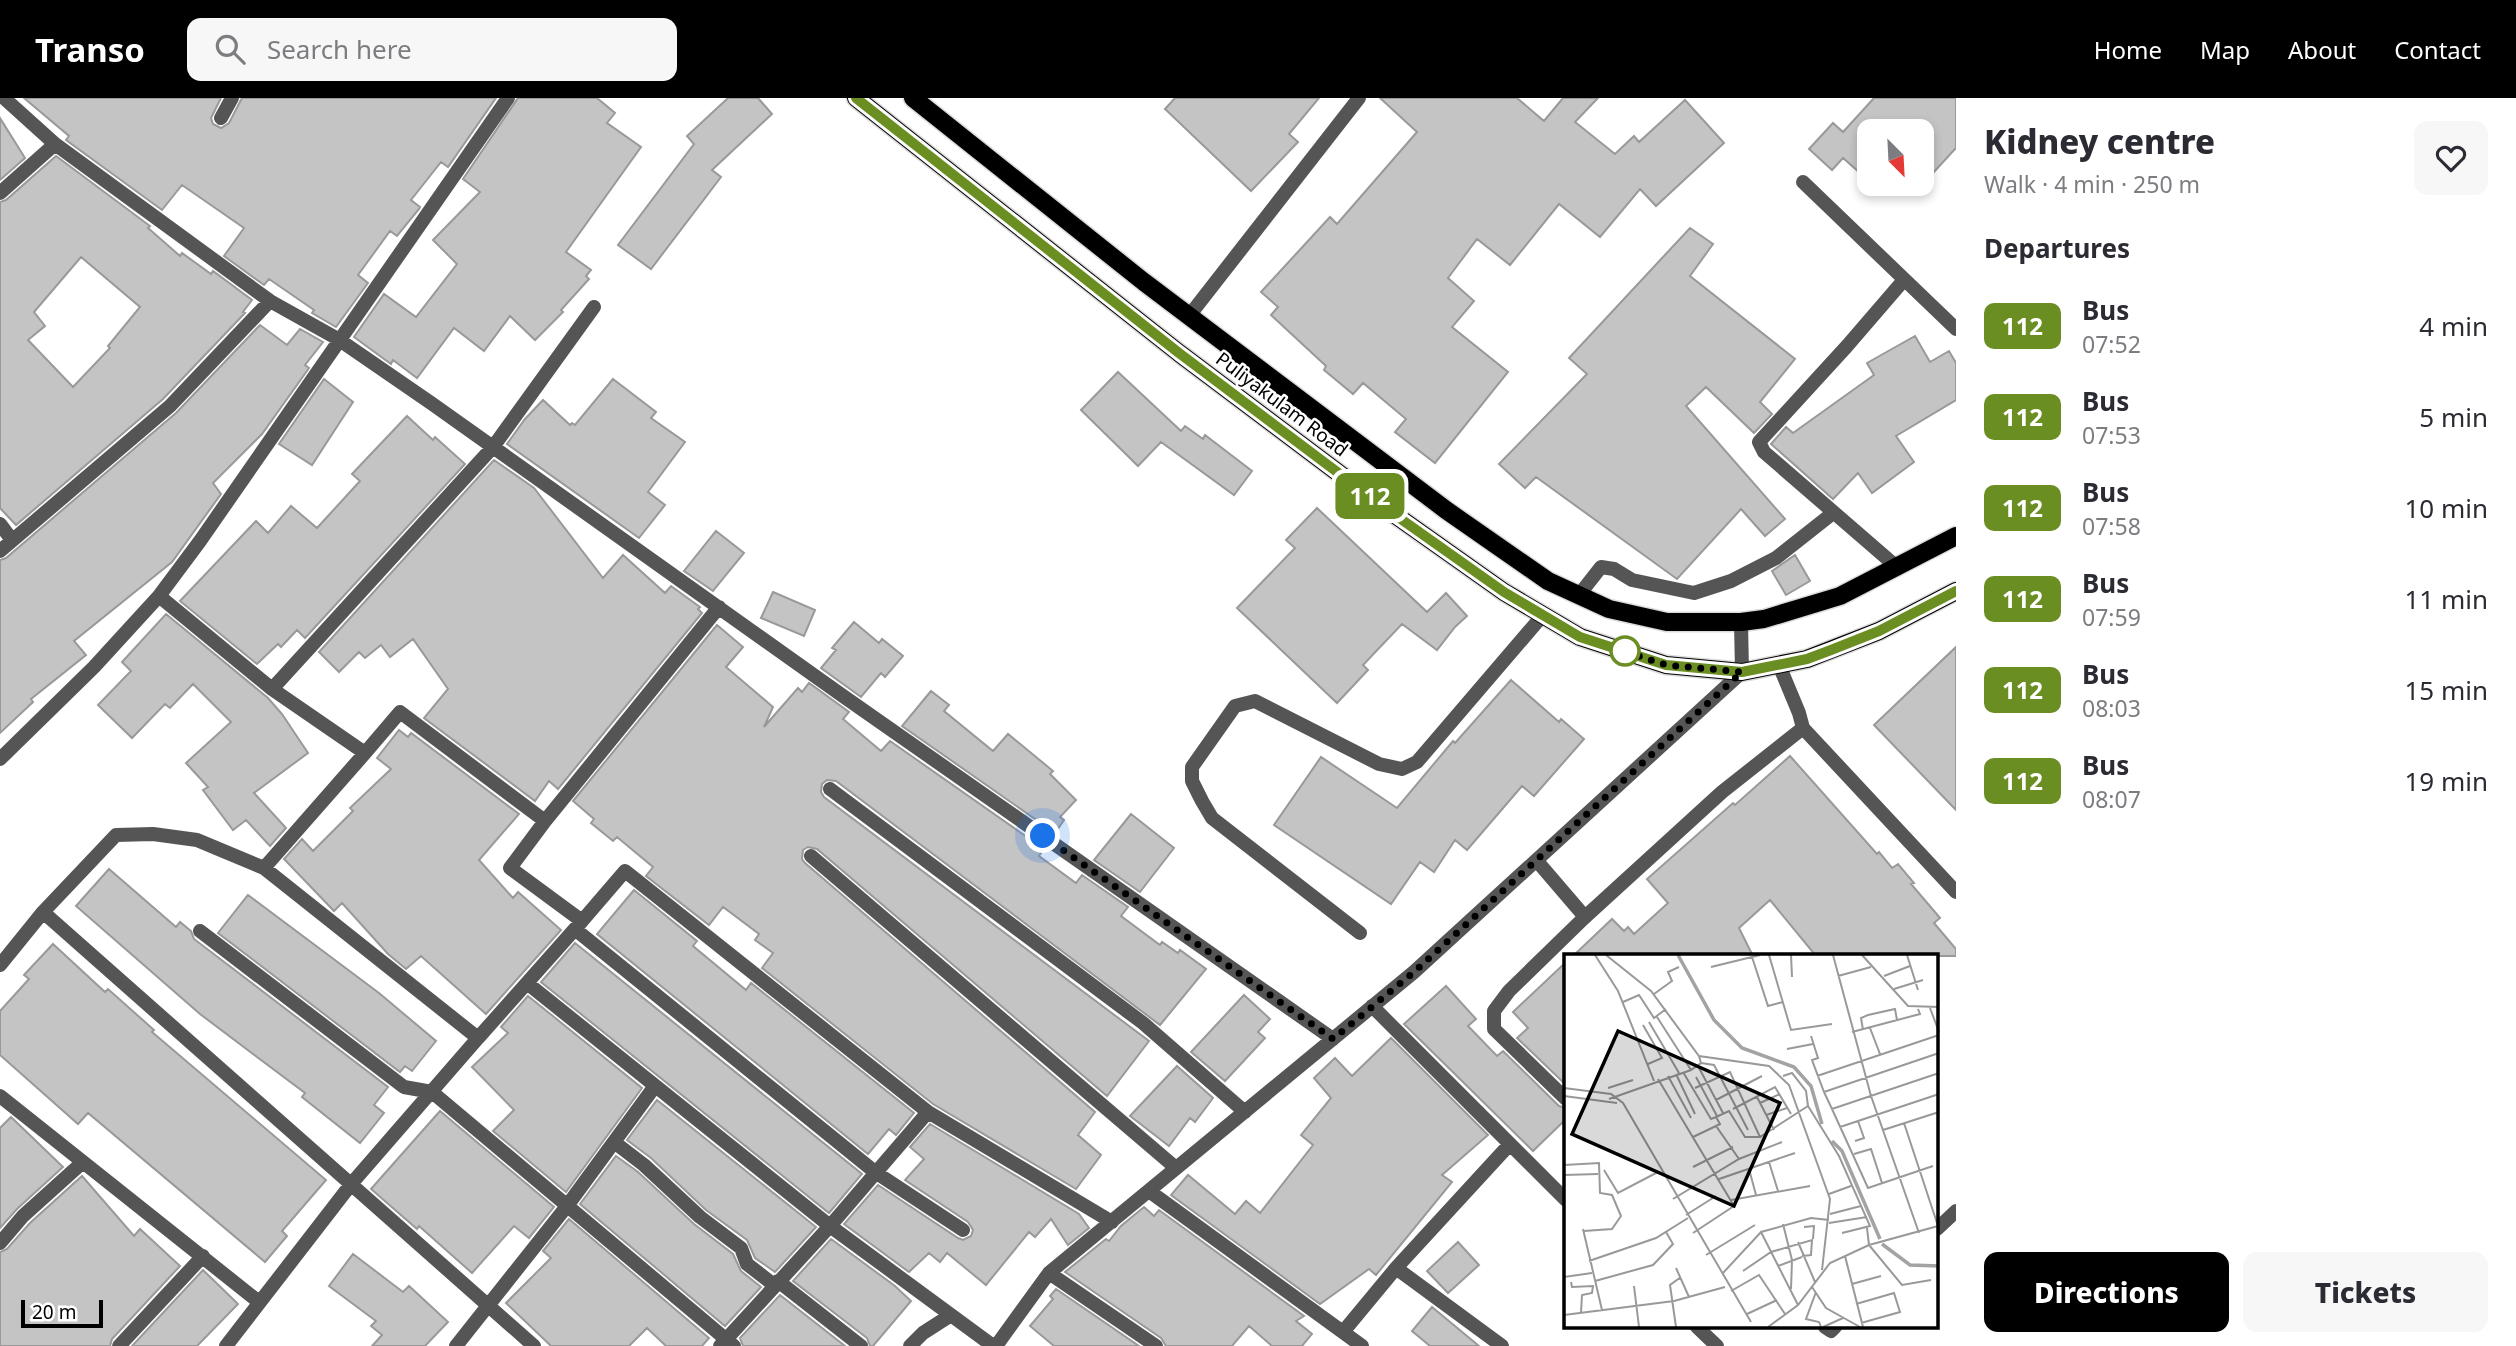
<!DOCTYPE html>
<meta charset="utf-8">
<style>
:root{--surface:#fff;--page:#f7f7f7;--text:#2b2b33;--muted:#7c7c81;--accent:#000}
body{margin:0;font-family:"Noto Sans",sans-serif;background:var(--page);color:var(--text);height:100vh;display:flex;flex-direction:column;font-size:26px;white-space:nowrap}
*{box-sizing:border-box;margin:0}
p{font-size:23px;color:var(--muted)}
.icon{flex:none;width:38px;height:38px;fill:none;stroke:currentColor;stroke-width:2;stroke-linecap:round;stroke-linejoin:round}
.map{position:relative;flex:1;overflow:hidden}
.panel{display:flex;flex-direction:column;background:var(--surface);width:560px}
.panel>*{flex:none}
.badge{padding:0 14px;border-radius:10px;font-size:24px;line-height:46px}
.needle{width:46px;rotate:156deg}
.buttons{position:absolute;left:1857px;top:21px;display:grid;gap:14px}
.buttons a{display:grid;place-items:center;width:77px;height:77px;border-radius:14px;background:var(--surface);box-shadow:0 4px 10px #0003;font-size:35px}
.scale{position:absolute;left:21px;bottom:18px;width:82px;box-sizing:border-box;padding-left:7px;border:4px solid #000;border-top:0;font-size:19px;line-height:24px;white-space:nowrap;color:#000;-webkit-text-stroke:5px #fff;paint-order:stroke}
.you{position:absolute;width:35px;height:35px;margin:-18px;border:5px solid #fff;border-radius:50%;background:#1a73e8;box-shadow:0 0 0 10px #1a73e833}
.map>.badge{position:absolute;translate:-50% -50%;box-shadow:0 0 0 4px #fff}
h2{padding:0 28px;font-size:26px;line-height:63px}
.round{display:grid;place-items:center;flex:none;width:74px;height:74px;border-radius:14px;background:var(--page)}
.headline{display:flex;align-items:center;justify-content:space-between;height:119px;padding:0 28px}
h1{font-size:33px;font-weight:800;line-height:52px}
.primary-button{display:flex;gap:14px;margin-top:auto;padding:14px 28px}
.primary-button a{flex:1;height:80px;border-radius:14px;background:var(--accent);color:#fff;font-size:28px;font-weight:800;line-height:80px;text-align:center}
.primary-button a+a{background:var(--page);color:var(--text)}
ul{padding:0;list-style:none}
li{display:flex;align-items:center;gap:21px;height:91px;padding:0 28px}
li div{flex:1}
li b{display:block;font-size:26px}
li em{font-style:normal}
li .badge{min-width:77px;font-weight:700;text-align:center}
header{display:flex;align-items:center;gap:42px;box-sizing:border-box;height:98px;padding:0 35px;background:var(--accent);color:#fff}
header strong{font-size:33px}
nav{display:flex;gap:38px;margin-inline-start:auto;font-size:24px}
.search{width:490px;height:63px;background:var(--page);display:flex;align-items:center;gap:18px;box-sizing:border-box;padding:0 24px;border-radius:14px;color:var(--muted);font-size:26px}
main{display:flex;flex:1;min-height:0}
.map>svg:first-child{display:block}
.building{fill:#c4c4c4;stroke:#999;stroke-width:2;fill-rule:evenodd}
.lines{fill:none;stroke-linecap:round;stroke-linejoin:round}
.primary-casing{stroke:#dbdbdb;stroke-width:21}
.service{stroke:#555;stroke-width:14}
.minor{stroke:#555;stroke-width:14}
.primary{stroke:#000;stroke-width:18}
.line-casing{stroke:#fff;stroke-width:16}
.line{stroke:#6b8e23;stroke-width:10}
.walk{stroke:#000;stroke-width:7;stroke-dasharray:0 12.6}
.stop-dot{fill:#fff;stroke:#6b8e23;stroke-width:3.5}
.labels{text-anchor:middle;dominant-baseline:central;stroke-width:5;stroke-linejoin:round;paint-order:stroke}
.street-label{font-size:19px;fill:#000;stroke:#fff}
.inset-river{fill:none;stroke:#a3a3a3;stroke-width:3.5}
.inset-road{fill:none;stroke:#999;stroke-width:2}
.view{fill:#000;fill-opacity:0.15;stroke:#000;stroke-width:3.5}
.inset-edge{fill:none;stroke:#000;stroke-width:3.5}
</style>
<header>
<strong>Transo</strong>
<div class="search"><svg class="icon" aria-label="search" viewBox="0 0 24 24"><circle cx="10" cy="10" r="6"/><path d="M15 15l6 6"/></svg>Search here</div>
<nav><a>Home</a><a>Map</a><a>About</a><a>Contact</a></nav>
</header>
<main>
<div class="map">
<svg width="1956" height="1248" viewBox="0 0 1956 1248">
<rect width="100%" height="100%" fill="#fff"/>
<!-- building -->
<path class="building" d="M24,0H221L211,20L213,26L221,30L229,25L242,0H496L448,69L441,64L411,102L420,109L419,111L397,138L390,133L358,177L368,185L336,229L312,215L314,212L269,181L264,187L224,158L244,130L182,87L162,112L66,42L69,38Z
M518,0H597L615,15L607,25L641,49L566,154L591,172L586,178L589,181L561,212L563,214L535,242L510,218L484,253L454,230L417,280L393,262L391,266L354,239L384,196L416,219L457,166L433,142L480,94L463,81Z
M728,0H758L772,16L712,72L721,79L651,171L618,147L694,46L687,38Z
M1175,0H1319L1289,36L1298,44L1251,93L1165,11Z
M1380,0H1517L1544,23L1563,0H1598L1575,24L1615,56L1634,38L1639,44L1685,2L1724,45L1656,108L1640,91L1600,139L1559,106L1510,167L1477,141L1448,180L1474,203L1452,229L1508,274L1435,365L1395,334L1406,321L1363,285L1353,296L1324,272L1326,268L1271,217L1278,209L1261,194L1330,119L1337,126L1417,34Z
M1874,0H1956V50L1922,87V33H1869V83L1843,60L1832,72L1809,51L1833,25L1843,34Z
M0,20L25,60L0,82Z
M56,58L150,128L148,130L180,158L182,155L211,176L213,173L252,202L243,214L245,215L163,301L16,427L0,410V104L6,102ZM81,159L140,209L108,248L110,250L73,289L28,242L45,228L34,214Z
M1690,130L1713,146L1690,178L1795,261L1760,304L1772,316L1754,335L1706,289L1686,308L1785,421L1765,438L1741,411L1677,481L1536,379L1525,390L1499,366L1587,276L1569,260Z
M260,227L287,247L300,231L323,244L305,267L309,270L262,336L213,385L221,396L172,464L74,543L86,557L31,601L33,604L0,635V462L6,460L176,315Z
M1915,238L1930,264L1949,253L1956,265V302L1896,338L1914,364L1872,395L1858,375L1833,401L1771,346L1786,329L1793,335L1874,277L1867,265Z
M1118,274L1181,333L1185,328L1203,341L1205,337L1252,373L1234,397L1161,344L1138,368L1081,312Z
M324,281L353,304L312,367L279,346Z
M613,281L656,314L651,320L685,344L648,394L665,407L639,440L507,346L525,321L543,302L570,327L572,325L575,327Z
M407,318L433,342L435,339L465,366L305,540L297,532L281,549L278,546L257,566L180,503L256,423L268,435L291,408L317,430L360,383L352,376Z
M494,362L534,390L603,480L623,457L665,495L671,488L700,509L698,511L702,515L558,691L549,683L535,703L424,620L448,591L413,541L390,559L381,547L365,560L359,554L339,574L319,554Z
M1317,410L1427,514L1446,495L1467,518L1455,529L1437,552L1402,526L1363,567L1368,572L1337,605L1237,510L1295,450L1286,442Z
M716,433L744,455L713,493L684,473Z
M1795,457L1810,483L1786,497L1772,473Z
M773,494L815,512L804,538L761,520Z
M166,516L268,600L282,616L308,655L254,695L286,730L270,748L246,722L233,732L203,692L208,689L186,665L231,624L193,586L170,610L165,606L132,640L98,607L131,573L122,564Z
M854,524L879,545L882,541L903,558L885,579L881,575L861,599L821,570L836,552L832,550Z
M717,527L743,549L726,569L773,609L764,629L798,590L802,594L809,585L849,614L843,621L881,653L890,643L1044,751L1039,758L1076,785L1082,777L1128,809L1121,818L1160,847L1162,844L1178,855L1180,852L1206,871L1160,927L836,683L827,682L822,686L821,694L824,699L1149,943L1107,998L817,751L808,749L803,752L802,761L805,765L1095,1014L1078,1037L1101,1057L1076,1091L933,1006L762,870L773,855L755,842L759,836L723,809L709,827L646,778L653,769L617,739L613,743L591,725L594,721L573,703Z
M1956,549V712L1874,627Z
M1511,582L1559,624L1561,621L1584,641L1534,698L1522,688L1467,752L1455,742L1434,774L1420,764L1391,806L1274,727L1321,659L1397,710L1453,643L1455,645Z
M931,593L949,607L944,613L993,653L1008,636L1053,673L1050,676L1076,702L1060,719L1064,722L1055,735L902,628Z
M399,632L408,639L411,635L519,716L479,762L513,800L518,794L561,832L486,916L421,858L406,871L388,856L342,805L334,813L284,761L302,741L313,753L353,713L350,710L391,671L377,660Z
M1790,658L1877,756L1879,754L1892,770L1898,766L1914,785L1911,786L1940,820L1934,825L1956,851V858H1816L1770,802L1739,830L1753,858H1573L1612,821L1624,833L1628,829L1634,836L1668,805L1647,781L1733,705L1735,707Z
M1131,716L1174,750L1140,794L1094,762Z
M109,771L176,829L180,824L191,833L194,841L388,989L374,1007L384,1015L360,1045L302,999L305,995L200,916L76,808Z
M634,792L697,843L693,848L746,892L751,885L914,1015L896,1037L889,1031L868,1056L597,836Z
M248,797L379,895L436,943L412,973L405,968L400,974L218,835Z
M575,845L862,1076L829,1115L541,884Z
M53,846L105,894L108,891L154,932L152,934L326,1082L282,1133L287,1138L265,1164L88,1015L78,1026L0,957V913L29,881L24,877Z
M1566,864V987L1517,940L1528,930L1513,914Z
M1446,888L1476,921L1468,928L1497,958L1503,953L1559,1008L1566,1010V1021L1533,1053L1404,926Z
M1244,897L1270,921L1258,934L1265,940L1225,983L1191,954Z
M528,898L642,990L566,1094L493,1033L514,1012L472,969L508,935L501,929Z
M1391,940L1488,1037L1442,1077L1452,1084L1376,1177L1369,1171L1320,1206L1171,1097L1188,1077L1235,1116L1246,1103L1260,1115L1313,1047L1301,1037L1331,1000L1314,980L1335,960L1352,978Z
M1177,968L1213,1000L1195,1024L1190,1020L1169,1048L1130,1018Z
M657,1002L816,1129L775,1174L755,1160L747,1142L706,1112L651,1060L627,1042Z
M440,1013L554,1109L529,1140L514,1128L472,1175L419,1128L417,1131L371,1091Z
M11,1019L63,1069L17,1111L0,1130V1030Z
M930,1026L1079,1116L1089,1130L1068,1147L1051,1121L1035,1139L1029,1134L986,1187L947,1155L940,1164L929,1155L909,1174L844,1126L878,1087L958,1140L963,1142L971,1138L973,1132L968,1124L905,1082L924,1061L910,1049Z
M616,1058L638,1074L694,1126L733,1156L741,1173L761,1189L725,1228L580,1106Z
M82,1078L134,1138L140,1131L180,1168L112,1241L110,1248H0V1154L7,1151L30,1125Z
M1144,1109L1154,1118L1159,1112L1304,1218L1296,1223L1312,1236L1302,1248H1272L1249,1228L1232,1248H1166L1161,1240L1065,1174L1106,1141L1109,1143L1121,1128Z
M569,1121L709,1240L702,1248H666L647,1230L629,1248H551L506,1205L551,1160L543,1153Z
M831,1141L895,1188L911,1203L873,1248H870L867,1240L793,1183Z
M1458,1144L1479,1167L1448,1195L1427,1173Z
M353,1156L403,1194L409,1188L448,1224L425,1248H372L382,1237L371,1228L376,1223L329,1188Z
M203,1172L238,1206L197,1248H132Z
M1056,1191L1139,1248H1054L1030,1228L1053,1201L1050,1198Z
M780,1197L845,1248H743L740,1240Z
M1432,1209L1479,1248H1430L1412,1233Z"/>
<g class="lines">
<!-- primary casing -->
<g class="primary-casing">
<path id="primary" d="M856,0L1179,255L1381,407L1504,494L1580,539L1666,567L1742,574L1807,561L1879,533L1956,493
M913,0L1144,184L1446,412L1548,483L1609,511L1667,524H1741L1764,521L1840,498L1956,438"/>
</g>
<!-- service -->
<path class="service" d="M1803,84L1956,231
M1189,218L1359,0
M1898,470L1764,354L1759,344L1847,248L1903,183
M1579,497L1601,469L1614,471L1632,482L1694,495L1731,483L1776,460L1833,415
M1779,567L1799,615L1803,630L1956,794
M1537,763L1585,819L1509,893L1494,913V931L1566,1001
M1360,835L1212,720L1202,703L1192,683V669L1235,608L1255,603L1379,666L1402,671L1417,664L1543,517
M1937,1131L1956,1113
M1825,1229L1831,1233L1835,1229"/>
<!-- minor -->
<path class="minor" d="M4,0L55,46L270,203L338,241L431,305L843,598L1333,941
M221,20L232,0
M0,95L55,46
M0,426L12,442
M0,453L170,308L270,203
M159,498L272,591L365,655L400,614L545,723L510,770L582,823L625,773L928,1014L1112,1124
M272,591L493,349L594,209
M0,661L94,569L159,498L200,443L508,0
M830,691L1143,925L1245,1014
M545,723L719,509
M811,758L1176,1070
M264,770L365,655
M1585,819L1722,694L1803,630
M576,832L875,1074L963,1132
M200,833L404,989L432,994L734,1248
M0,867L43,814
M527,885L830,1128L993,1248
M1372,908L1566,1102
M0,998L259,1204
M614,1044L644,1067L700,1119L741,1150L747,1166L774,1187
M1149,1093L1362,1248
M0,1145L23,1118L83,1064
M1049,1175L1156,1248
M778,1183L861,1248
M1697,1229L1717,1248
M1343,1234L1396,1170
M119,1248L203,1158
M226,1248L352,1085L478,940
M456,1248L567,1108L655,988
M534,1248L43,814L116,737L153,736L197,742L264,770L478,940L582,823
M720,1248L830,1128L928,1014
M910,1248L923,1235L951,1217
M996,1248L1049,1175L1414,874L1742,574L1741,524
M1502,1248L1396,1170L1510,1046"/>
<!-- primary -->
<use href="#primary" class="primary"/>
</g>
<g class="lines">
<!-- line casing -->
<g class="line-casing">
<path id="line" d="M856,0L1179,255L1381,407L1504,494L1580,539L1666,567L1742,574L1807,561L1831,552L1879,533L1956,493"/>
</g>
<!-- line -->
<use href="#line" class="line"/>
<!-- walk -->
<path class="walk" d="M1043,738L1333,941L1414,874L1742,574L1666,567L1623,553H1625"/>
</g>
<!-- markers -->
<circle class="stop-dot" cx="1625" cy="553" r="14"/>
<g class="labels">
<!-- street labels -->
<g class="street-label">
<text transform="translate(1282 306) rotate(37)">Puliyakulam Road</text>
</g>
</g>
<!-- overview -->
<g transform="translate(1564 856)">
<rect width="374" height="374" fill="#fff"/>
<path class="inset-river" d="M114,1L150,66L178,94L230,113L247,132L258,170M268,187L278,197L316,285M318,290L346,311L375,312"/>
<path class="inset-road" d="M31,1L54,37L90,127M42,1L87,37L135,102L205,112L225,131L266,245L258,316M205,1L227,76L268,70M227,1L228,23M269,1L307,142L355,279M298,1L344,52L375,53M343,1L354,36M188,3L204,52L219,48M147,13L196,1M274,22L307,13M320,22L346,12M330,35L359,26M90,40L108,27L104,18L115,13M59,48L75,41L90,64L102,55M366,54L375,78M93,63L127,116M85,68L115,119M79,71L98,104L84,110M306,74L316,100M299,76L297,64L304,61L331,55L333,66M288,78L356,60L354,55M247,82L254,104L248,106L260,138L375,99M223,95L249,90M137,109L150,111L184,176M134,112L159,159M119,118L147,165L152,163L156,170L152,172L175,205M112,120L131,160M104,122L127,164M219,122L228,119L242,137L244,152L275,202L306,272L278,279M253,122L375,81M132,123L153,162M94,125L170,252L129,279M0,134L47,140L59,149L187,368M44,134L69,126M131,134L166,118L196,183H181L165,157L152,163M260,138L268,155L375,119M0,142L53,149M193,143L210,176M45,145L127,116L137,109L135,102M152,146L198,122M196,149L216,140M169,155L211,133L227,160M268,155L304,234L369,212M202,161L223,154M276,173L375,140M319,176L375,158M129,183L152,172M196,183L244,152M291,187L300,184L294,167M290,200L307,195L318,229M205,208L214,237M0,211L35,209L36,239L48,241L57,262L48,275L20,277M129,213L169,193M185,215L192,241M40,216L54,239L94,218M0,221L34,220M155,225L231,199M265,240L287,232M109,245L175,205L218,188M167,246L246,232M266,260L297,252M122,261L152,242M265,269L303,263M219,270L228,306L227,335M240,273L250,272L249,285M303,274L305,291L338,331L367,326M19,275L38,356M197,278L247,264L265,266M234,288L251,328M142,301L191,271M281,302L299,373M25,307L92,284L124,264M214,312L238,303M112,314L125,343M179,317L207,298L248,286L247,301L238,302M159,319L197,278L234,351M0,323L28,319M31,327L89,311L109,290L102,278M7,328L8,333L29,332L28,339L18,341L17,359M288,330L317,322M70,332L75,373M248,333L262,354L296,373M167,337L195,321L221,360M252,338L242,365L255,368L257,373M292,350L330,339L336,358L297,369M183,360L213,346M0,361L110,347L161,333M112,373L106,331L117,323M204,373L234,351L266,309L305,291L374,272L340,169M259,373L279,364"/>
<path class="view" d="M54,77L216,149L170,252L8,180Z"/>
<rect width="374" height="374" class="inset-edge"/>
</g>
</svg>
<div class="buttons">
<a><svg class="needle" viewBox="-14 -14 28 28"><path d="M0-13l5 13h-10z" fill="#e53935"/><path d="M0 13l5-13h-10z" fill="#7c7c81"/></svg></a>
</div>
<div class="scale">20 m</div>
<div class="you" style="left:1043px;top:738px"></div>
<b class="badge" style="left:1370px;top:398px;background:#6b8e23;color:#fff">112</b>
</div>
<section class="panel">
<div class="headline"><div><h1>Kidney centre</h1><p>Walk · 4 min · 250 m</p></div><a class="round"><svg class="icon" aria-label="heart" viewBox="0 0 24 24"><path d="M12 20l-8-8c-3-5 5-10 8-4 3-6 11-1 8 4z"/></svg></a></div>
<h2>Departures</h2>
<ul>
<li><span class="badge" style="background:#6b8e23;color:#fff">112</span><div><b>Bus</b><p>07:52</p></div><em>4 min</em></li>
<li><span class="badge" style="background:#6b8e23;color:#fff">112</span><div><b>Bus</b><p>07:53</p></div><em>5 min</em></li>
<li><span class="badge" style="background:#6b8e23;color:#fff">112</span><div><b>Bus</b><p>07:58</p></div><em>10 min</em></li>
<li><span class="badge" style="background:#6b8e23;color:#fff">112</span><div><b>Bus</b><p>07:59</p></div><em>11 min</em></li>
<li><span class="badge" style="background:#6b8e23;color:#fff">112</span><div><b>Bus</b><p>08:03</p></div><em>15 min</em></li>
<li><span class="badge" style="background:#6b8e23;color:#fff">112</span><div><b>Bus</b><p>08:07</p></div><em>19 min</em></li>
</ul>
<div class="primary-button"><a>Directions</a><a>Tickets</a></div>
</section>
</main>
